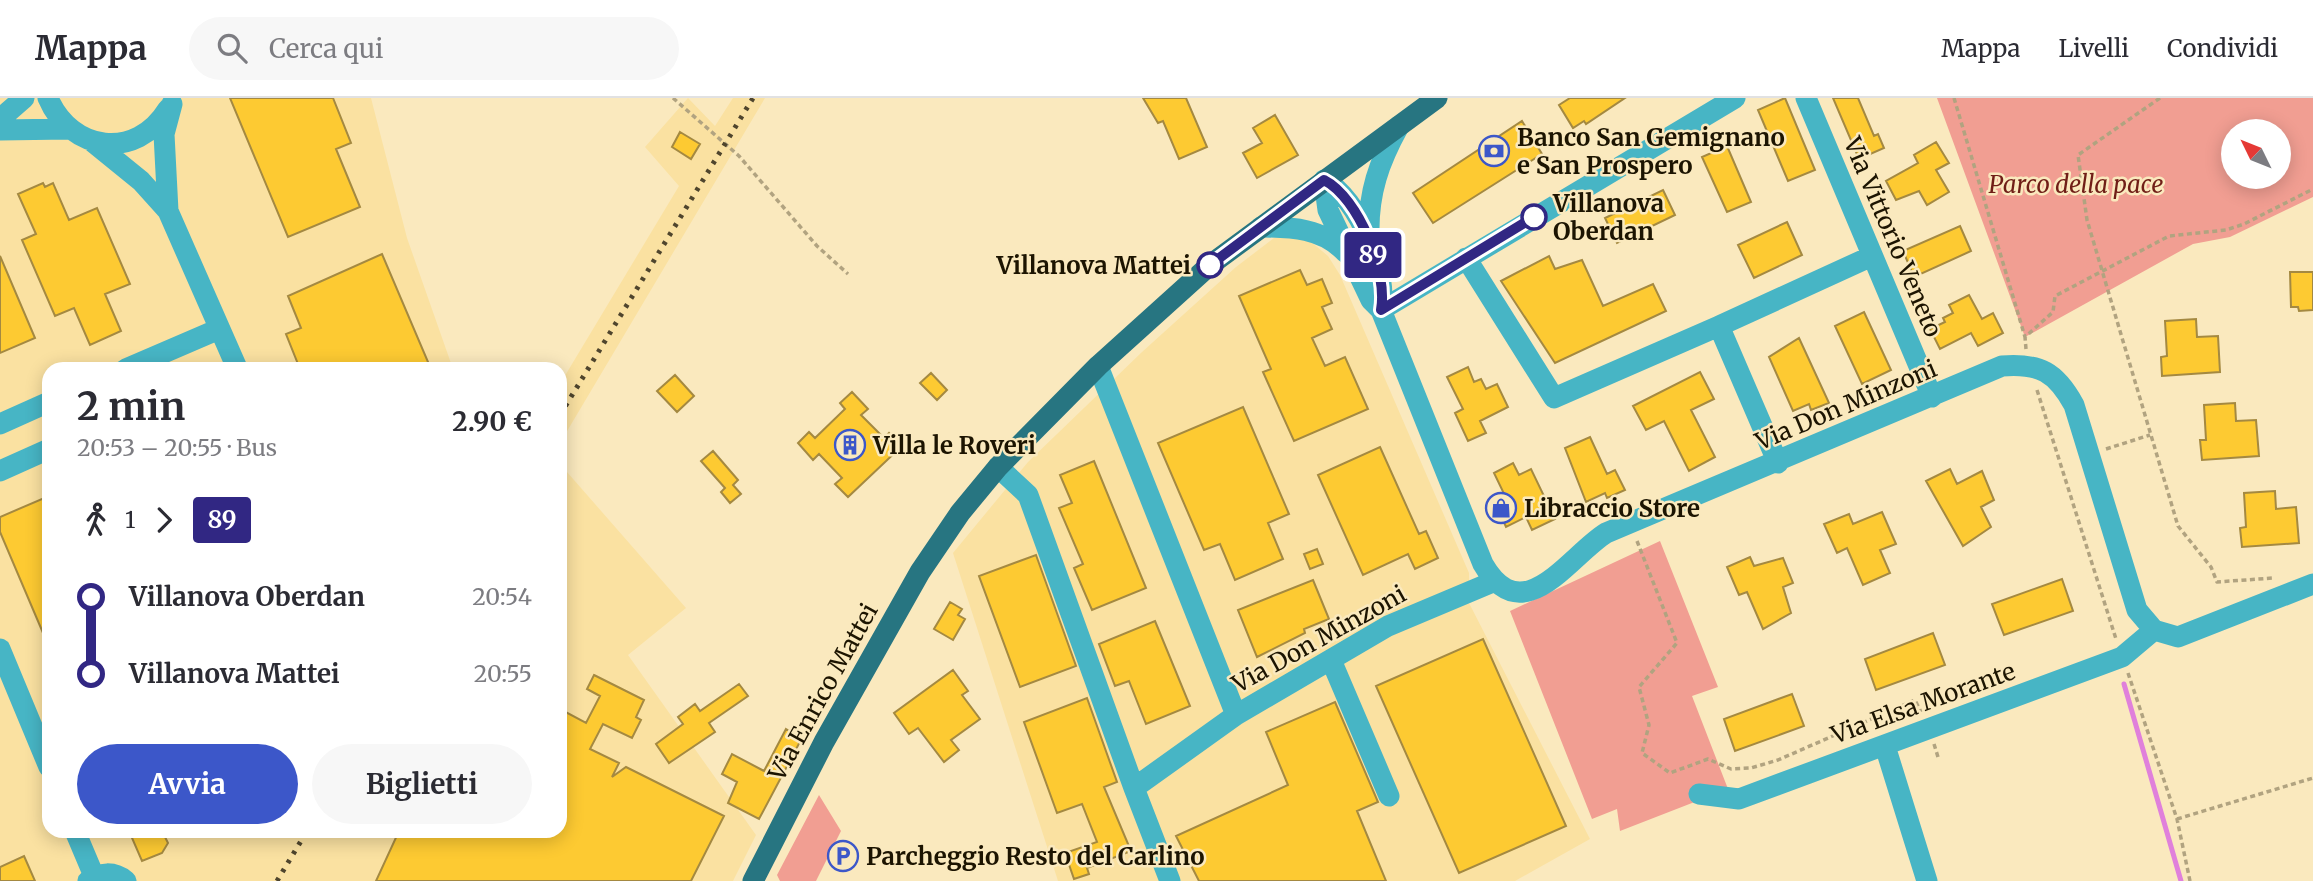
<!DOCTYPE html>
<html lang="it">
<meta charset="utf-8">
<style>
:root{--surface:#fff;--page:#f7f7f7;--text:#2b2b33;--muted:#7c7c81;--line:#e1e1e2;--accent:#3c57c9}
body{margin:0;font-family:Merriweather,serif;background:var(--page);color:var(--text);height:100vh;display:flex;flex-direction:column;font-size:26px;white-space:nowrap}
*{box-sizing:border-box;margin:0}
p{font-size:23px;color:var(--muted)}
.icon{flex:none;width:38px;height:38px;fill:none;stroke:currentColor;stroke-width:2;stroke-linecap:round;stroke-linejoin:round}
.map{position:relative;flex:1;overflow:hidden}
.details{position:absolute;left:42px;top:264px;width:525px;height:476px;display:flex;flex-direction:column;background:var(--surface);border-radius:21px;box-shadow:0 4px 18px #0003}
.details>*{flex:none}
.badge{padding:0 14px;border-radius:5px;font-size:24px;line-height:46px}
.needle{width:46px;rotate:313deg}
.controls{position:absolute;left:2221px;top:21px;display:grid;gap:14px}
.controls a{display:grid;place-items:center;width:70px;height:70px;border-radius:50%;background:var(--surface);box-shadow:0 4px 18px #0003;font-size:35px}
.map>.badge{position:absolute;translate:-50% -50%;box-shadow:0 0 0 4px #fff}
.legs{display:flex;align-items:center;gap:10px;height:77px;padding:0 35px;font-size:23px}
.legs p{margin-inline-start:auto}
.overview{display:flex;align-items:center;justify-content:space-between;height:119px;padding:0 35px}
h1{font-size:38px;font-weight:700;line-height:52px}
.primary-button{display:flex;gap:14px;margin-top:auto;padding:14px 35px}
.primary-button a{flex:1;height:80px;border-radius:42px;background:var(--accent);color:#fff;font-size:28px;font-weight:700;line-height:80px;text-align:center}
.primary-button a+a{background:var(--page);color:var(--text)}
ul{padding:0 35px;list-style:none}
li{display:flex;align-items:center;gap:24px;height:77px;font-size:26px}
li i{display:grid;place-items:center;width:10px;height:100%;margin:0 9px;background:currentColor}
li i::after{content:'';width:18px;height:18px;margin:-9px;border:5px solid;border-radius:50%;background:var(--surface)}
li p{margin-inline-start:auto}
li:first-child i{background:linear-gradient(#0000 50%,currentColor 0)}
li:last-child i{background:linear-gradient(currentColor 50%,#0000 0)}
header{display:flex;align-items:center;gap:42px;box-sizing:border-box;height:98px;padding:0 35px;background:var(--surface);border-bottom:2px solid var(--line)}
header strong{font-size:33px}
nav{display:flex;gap:38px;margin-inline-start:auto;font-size:24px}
.search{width:490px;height:63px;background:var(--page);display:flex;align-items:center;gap:18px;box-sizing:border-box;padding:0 24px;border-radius:38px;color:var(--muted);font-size:26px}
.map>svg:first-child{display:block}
.built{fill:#fae1a1}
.green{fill:#f19e92;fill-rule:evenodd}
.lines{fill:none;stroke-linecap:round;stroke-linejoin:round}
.stream{stroke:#e080db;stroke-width:5}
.building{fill:#fdca32;stroke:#a48941;stroke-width:2}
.path{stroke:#b1a380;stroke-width:3.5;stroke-dasharray:5 3.5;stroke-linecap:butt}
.minor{stroke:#47b5c5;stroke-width:21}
.major{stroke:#277581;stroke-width:21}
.rail{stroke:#4f452d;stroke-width:5;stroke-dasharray:3.5 7;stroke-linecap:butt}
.line-1-casing{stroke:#fff;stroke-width:16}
.line-1{stroke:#312783;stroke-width:10}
.stop-1-dot{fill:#fff;stroke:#312783;stroke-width:3.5}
.labels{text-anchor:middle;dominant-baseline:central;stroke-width:5;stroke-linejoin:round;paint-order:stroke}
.poi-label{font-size:24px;font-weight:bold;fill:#1c1401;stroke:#fae9be;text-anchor:start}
.park-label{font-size:24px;font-style:italic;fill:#701e17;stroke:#fae9be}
.stop-label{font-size:24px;font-weight:bold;fill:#1c1401;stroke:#fae9be;text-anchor:start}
.street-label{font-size:24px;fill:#1c1401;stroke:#fae9be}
</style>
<header>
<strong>Mappa</strong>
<div class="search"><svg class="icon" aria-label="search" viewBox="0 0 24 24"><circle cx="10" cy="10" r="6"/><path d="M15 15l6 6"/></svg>Cerca qui</div>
<nav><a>Mappa</a><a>Livelli</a><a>Condividi</a></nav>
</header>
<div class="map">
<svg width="2313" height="783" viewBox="0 0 2313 783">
<rect width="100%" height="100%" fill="#fae9be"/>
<!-- built -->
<path class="built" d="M0,0H371L407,140L453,271H49V733H560V366L686,510L628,557L756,737L733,783H0Z
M688,0L715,28L733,0H765L560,345V286L679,88L645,49Z
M1291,138L1310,143L1328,158L1340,177L1469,475V505L1590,741L1515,783H1058L953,455L1028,364L1142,254L1236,169L1274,140Z"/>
<!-- green -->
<path class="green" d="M1937,0H2313V99L2230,139L2193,146L2025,239ZM2233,33H2278V79H2233Z
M1660,443L1718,589L1692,598L1728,691L1620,733L1617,711L1592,721L1510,513Z
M819,697L841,733L816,783H780L777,777Z"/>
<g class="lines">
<!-- stream -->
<path class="stream" d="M2124,586L2181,783"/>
</g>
<!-- building -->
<path class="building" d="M230,0H333L351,45L336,51L360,109L288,139Z
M1143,0H1186L1207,49L1179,61L1163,23L1158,25Z
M1570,0H1625L1586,26L1584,23L1573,30L1559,7Z
M1785,0L1815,72L1788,83L1758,12Z
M1833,0H1858L1874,38L1878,36L1884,50L1859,61Z
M1275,17L1298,57L1257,80L1243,55L1262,45L1253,30Z
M1522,23L1542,56L1433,125L1413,95Z
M680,34L700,46L691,61L672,49Z
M1936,44L1949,65L1936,72L1949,94L1927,107L1919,93L1896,102L1886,83L1918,65L1914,57Z
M1727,48L1751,104L1727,114L1702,59Z
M43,85L45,89L53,85L69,122L97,110L130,186L105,196L121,233L90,247L74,210L55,218L22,142L36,136L18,96Z
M1663,92L1675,117L1617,145L1605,120Z
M1787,124L1802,157L1754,180L1738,147Z
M1960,128L1971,153L1914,179L1903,153Z
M382,156L431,271H300L286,236L301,230L288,198Z
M0,158L35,240L0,255Z
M1549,158L1555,171L1582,162L1603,208L1653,186L1666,213L1555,265L1501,183Z
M1300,172L1307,187L1322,181L1332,205L1322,209L1332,231L1312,240L1325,268L1345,259L1368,311L1294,343L1263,274L1271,271L1239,198Z
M2290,174H2313V212L2299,213L2298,209H2291Z
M1969,197L1982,221L1993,215L2003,235L1978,248L1971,235L1940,251L1930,231L1945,224L1943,220L1953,215L1949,207Z
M1864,214L1891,272L1862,286L1835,228Z
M2196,221L2197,239L2218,238L2220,274L2162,278L2161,259L2167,258L2165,223Z
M1799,240L1829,305L1811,312L1809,306L1793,313L1769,259Z
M1468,269L1474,284L1481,281L1486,291L1497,286L1508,309L1480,323L1486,335L1468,343L1455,315L1463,311L1447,279Z
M1700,274L1714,301L1691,312L1715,359L1689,373L1664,323L1646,332L1633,308Z
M931,275L947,292L937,302L920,285Z
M675,277L694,298L677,314L657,293Z
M852,294L868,311L861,317L884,340L889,335L902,348L848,399L835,386L842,380L819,356L813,362L798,345L809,334L815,340L845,311L840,305Z
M2235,305L2236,323L2256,322L2259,358L2202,362L2200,342H2206L2204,307Z
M1243,309L1289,416L1268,425L1283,461L1235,482L1220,446L1204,452L1158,345Z
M1590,339L1607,376L1615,372L1625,392L1607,400L1605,395L1586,404L1565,350Z
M1380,349L1419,436L1426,433L1438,460L1415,471L1408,456L1363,477L1318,377Z
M713,353L738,382L733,387L741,396L730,405L721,394L725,390L701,363Z
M1094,363L1146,490L1092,512L1074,470L1083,466L1059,410L1072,405L1060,377Z
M1513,365L1519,377L1531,371L1555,421L1532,432L1526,419L1506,429L1497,409L1508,404L1494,375Z
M1950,371L1957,386L1982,373L1994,402L1981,409L1991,429L1963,448L1926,383Z
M2275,393L2276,411L2296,409L2299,445L2242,449L2240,430L2246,429L2244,395Z
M49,398V549L0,434V419Z
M1882,414L1896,446L1880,452L1890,475L1863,487L1847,450L1837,455L1824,426L1849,416L1853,426Z
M1317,451L1323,466L1310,471L1304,456Z
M1036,457L1076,568L1020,589L979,478Z
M1750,459L1754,468L1783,460L1793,485L1783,489L1791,515L1763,531L1747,494L1739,497L1727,469Z
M2062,481L2073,513L2004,537L1992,506Z
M1313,482L1329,521L1304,531L1305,535L1257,559L1238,512Z
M950,504L962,511L958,517L965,521L953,542L934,531Z
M1155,523L1190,608L1146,626L1129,583L1115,588L1099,546Z
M1933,535L1945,567L1876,592L1865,561Z
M1483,541L1566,728L1459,775L1376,588Z
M953,572L968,593L962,597L980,621L951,642L959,652L944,664L918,630L909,636L894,615Z
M594,577L644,602L636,619L641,622L632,640L603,626L590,651L619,665L612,679L626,669L724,718L691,783H376L399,733H560V611L586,625L600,598L587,591Z
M739,586L748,598L709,625L715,634L669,665L656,646L683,626L678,619L695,606L700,613Z
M1792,596L1804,628L1735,653L1724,621Z
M1087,600L1117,684L1104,689L1131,753L1087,770L1089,776L1074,781L1065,755L1097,744L1082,706L1057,715L1024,624Z
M1335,604L1378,704L1357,713L1386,783H1199L1176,738L1288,687L1266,634Z
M786,631L802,640L759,721L728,705L737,684L722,676L732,656L764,673Z
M129,733H162L168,745L162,755L142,763Z
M24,758L35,783H0V769Z"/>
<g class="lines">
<!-- path -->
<path class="path" d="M673,0L739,58L817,148L848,176
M1954,0L2025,239
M2160,0L2078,57L2087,122L2178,428L2211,469L2217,484L2273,480
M2026,251L2025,239L2053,214L2055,198L2169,138L2226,132L2244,126L2313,91
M2037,292L2116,541
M2106,351L2150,337
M1637,443L1677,545L1639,589L1649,627L1642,655L1670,675L1708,661L1731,671L1751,670L1778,662L1915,602L1921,614
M2128,575L2177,721L2190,783
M1934,646L1938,659
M2177,721L2313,680"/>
<!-- minor -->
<path class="minor" d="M48,0C71,54 136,63 168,11
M1806,0L1932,299
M172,6L164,36L168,113L237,270L234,271
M0,21L24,0
M0,32L68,31
M93,44L141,83L168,113
M1261,129C1291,129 1323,130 1346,155
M1369,137C1368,95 1379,64 1399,28
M1466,160L1554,300L1719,228L1778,365
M1381,212C1388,174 1359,100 1324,82L1328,112L1371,202L1381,212L1483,466C1523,535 1569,458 1606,435L2002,268C2040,265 2056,274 2074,307L2137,512L2154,532L2178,539L2313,486
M1381,212L1735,0
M1719,228L1872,158
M1098,268L1236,617
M126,271L219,231
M0,326L49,304
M998,369L1028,397L1134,690
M0,373L49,351
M0,551L49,669
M1331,562L1389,698
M1885,648L1927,783
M1699,696L1739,701L2122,559L2154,532
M75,733L94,778
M88,783C100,774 114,773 126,783
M1170,783L1134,690L1236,617L1388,528L1495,483"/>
<!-- major -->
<path class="major" d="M753,783L824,644L920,474L960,415L998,369L1098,268L1210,167L1437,0"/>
<!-- rail -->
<path class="rail" d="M560,317L753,0
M277,783L307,733"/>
</g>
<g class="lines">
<!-- line-1 casing -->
<g class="line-1-casing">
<path id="line-1" d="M1210,167L1324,82C1359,100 1388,174 1381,212L1534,119"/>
</g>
<!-- line-1 -->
<use href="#line-1" class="line-1"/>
</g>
<!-- icons -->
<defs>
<g id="bank-ring" transform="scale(1.575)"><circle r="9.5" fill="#fae9be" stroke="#3c57c9" stroke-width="1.5"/><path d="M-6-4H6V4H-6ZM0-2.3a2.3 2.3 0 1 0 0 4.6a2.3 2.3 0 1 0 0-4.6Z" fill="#3c57c9"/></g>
<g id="building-ring" transform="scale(1.575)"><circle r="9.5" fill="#fae9be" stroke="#3c57c9" stroke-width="1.5"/><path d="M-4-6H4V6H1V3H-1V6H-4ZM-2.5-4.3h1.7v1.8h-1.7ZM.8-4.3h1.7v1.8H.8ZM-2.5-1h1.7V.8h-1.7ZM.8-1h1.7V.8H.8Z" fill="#3c57c9"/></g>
<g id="shop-ring" transform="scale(1.575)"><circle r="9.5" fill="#fae9be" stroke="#3c57c9" stroke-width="1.5"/><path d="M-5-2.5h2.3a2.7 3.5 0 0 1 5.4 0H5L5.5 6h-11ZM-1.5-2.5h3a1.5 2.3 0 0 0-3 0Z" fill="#3c57c9"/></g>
<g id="parking-ring" transform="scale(1.575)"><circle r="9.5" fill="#fae9be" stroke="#3c57c9" stroke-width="1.5"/><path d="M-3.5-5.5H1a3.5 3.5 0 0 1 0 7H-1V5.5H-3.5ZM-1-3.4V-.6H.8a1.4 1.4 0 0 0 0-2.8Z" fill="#3c57c9"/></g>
</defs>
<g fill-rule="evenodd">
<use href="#bank-ring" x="1494" y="53"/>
<use href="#building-ring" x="850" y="347"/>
<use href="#shop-ring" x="1501" y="410"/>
<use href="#parking-ring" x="843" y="758"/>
</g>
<!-- markers -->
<g class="stop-1-dot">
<circle cx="1534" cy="119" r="12"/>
<circle cx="1210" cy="167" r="12"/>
</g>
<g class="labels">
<!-- poi labels -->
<g class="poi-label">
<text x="1517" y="39">Banco San Gemignano<tspan x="1517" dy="28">e San Prospero</tspan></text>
<text x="873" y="347">Villa le Roveri</text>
<text x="1524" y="410">Libraccio Store</text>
<text x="866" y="758">Parcheggio Resto del Carlino</text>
</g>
<!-- park labels -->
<g class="park-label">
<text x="2076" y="86">Parco della pace</text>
</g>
<!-- stop labels -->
<g class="stop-label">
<text x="1553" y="105">Villanova<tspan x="1553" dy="28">Oberdan</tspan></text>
<text x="1191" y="167" text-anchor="end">Villanova Mattei</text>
</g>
<!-- street labels -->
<g class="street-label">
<text transform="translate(1893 139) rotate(67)">Via Vittorio Veneto</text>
<text transform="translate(1846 307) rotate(-23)">Via Don Minzoni</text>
<text transform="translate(1319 541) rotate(-29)">Via Don Minzoni</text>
<text transform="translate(823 594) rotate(-61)">Via Enrico Mattei</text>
<text transform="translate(1923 605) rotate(-20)">Via Elsa Morante</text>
</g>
</g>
</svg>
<div class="controls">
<a><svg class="needle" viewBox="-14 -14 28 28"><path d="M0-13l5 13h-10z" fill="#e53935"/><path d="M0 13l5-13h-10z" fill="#7c7c81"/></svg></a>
</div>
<b class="badge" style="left:1373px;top:157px;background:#312783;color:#fff">89</b>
<section class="details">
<div class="overview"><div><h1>2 min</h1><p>20:53 – 20:55 · Bus</p></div><b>2.90 €</b></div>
<div class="legs"><svg class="icon" aria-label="walk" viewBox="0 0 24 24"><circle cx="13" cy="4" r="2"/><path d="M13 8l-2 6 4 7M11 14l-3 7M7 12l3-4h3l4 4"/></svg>1<svg class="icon" aria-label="forward" viewBox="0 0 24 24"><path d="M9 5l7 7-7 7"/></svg><b class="badge" style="background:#312783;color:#fff">89</b></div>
<ul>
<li><i style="color:#312783"></i><b>Villanova Oberdan</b><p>20:54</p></li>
<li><i style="color:#312783"></i><b>Villanova Mattei</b><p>20:55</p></li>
</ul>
<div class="primary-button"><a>Avvia</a><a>Biglietti</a></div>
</section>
</div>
